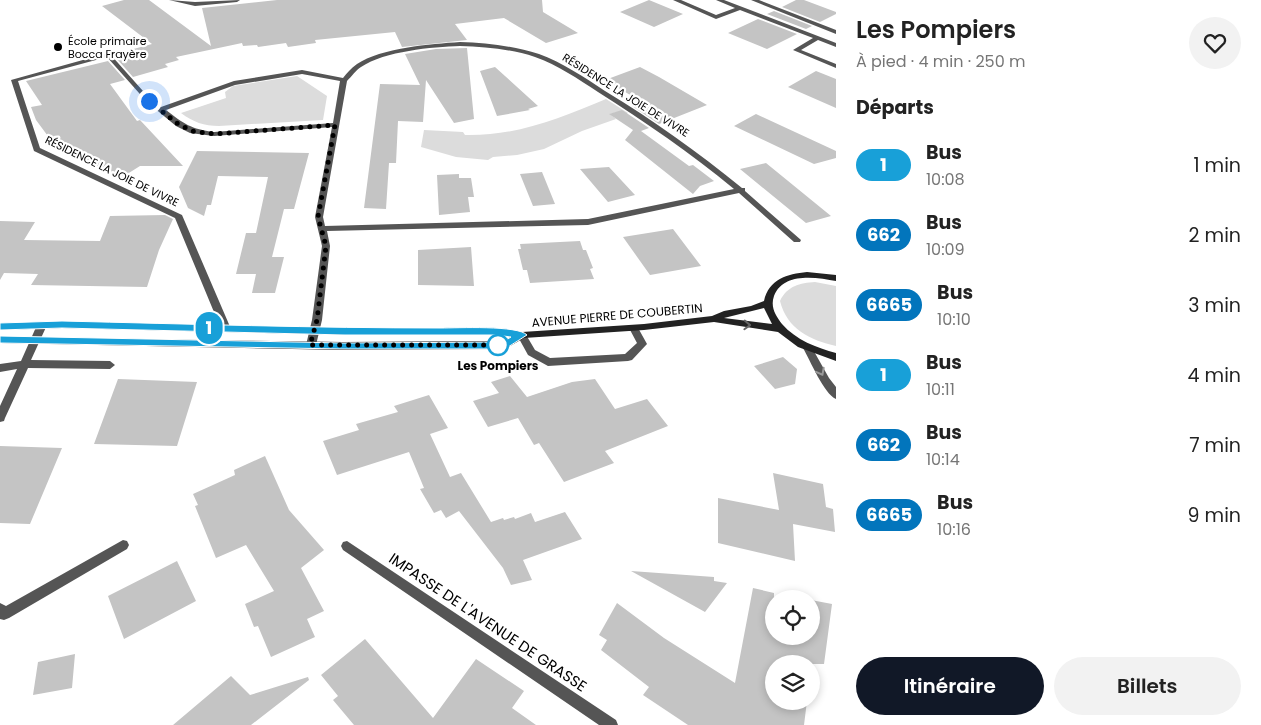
<!DOCTYPE html>
<html lang="fr">
<meta charset="utf-8">
<style>
:root{--surface:#fff;--page:#f2f2f2;--text:#222;--muted:#767676;--accent:#111827}
body{margin:0;font-family:Poppins,sans-serif;background:var(--page);color:var(--text);height:100vh;display:flex;flex-direction:column;font-size:19px;white-space:nowrap}
*{box-sizing:border-box;margin:0}
p{font-size:16px;color:var(--muted)}
.icon{flex:none;width:28px;height:28px;fill:none;stroke:currentColor;stroke-width:2;stroke-linecap:round;stroke-linejoin:round}
.map{position:relative;flex:1;overflow:hidden}
.side{display:flex;flex-direction:column;background:var(--surface);width:425px}
.side>*{flex:none}
.badge{padding:0 10px;border-radius:16px;font-size:18px;line-height:32px}
.fabs{position:absolute;left:765px;top:590px;display:grid;gap:10px}
.fabs a{display:grid;place-items:center;width:55px;height:55px;border-radius:50%;background:var(--surface);box-shadow:0 2px 8px #0003;font-size:25px}
.you{position:absolute;width:25px;height:25px;margin:-12px;border:4px solid #fff;border-radius:50%;background:#1a73e8;box-shadow:0 0 0 8px #1a73e833}
.map>.badge{position:absolute;translate:-50% -50%;box-shadow:0 0 0 2px #fff}
h2{padding:0 20px;font-size:19px;line-height:45px}
.round{display:grid;place-items:center;flex:none;width:52px;height:52px;border-radius:26px;background:var(--page)}
.headline{display:flex;align-items:center;justify-content:space-between;height:85px;padding:0 20px}
h1{font-size:24px;font-weight:600;line-height:38px}
.action{display:flex;gap:10px;margin-top:auto;padding:10px 20px}
.action a{flex:1;height:58px;border-radius:30px;background:var(--accent);color:#fff;font-size:20px;font-weight:600;line-height:58px;text-align:center}
.action a+a{background:var(--page);color:var(--text)}
ul{padding:0;list-style:none}
li{display:flex;align-items:center;gap:15px;height:70px;padding:0 20px}
li div{flex:1}
li b{display:block;font-size:19px}
li em{font-style:normal}
li .badge{min-width:55px;font-weight:700;text-align:center}
main{display:flex;flex:1;min-height:0}
.map>svg:first-child{display:block}
.green{fill:#dcdcdc}
.building{fill:#c4c4c4}
.lines{fill:none;stroke-linecap:round;stroke-linejoin:round}
.service{fill:#555;fill-rule:evenodd}
.minor{fill:#555;fill-rule:evenodd}
.tertiary{fill:#555;fill-rule:evenodd}
.secondary{fill:#222;fill-rule:evenodd}
.oneway{stroke:#646464}
.oneway2{stroke:#999}
.line{fill:#18a0d8;stroke:#fff}
.walk{stroke:#000;stroke-width:5;stroke-dasharray:0 9}
.poi-dot{fill:#000;stroke:#fff;stroke-width:2}
.stop-dot{fill:#fff;stroke:#18a0d8;stroke-width:2.5}
.labels{text-anchor:middle;dominant-baseline:central;stroke-width:4.5;stroke-linejoin:round;paint-order:stroke}
.far-poi-label{font-size:11px;fill:#000;stroke:#fff;text-anchor:start}
.far-street-label{font-size:11px;fill:#000;stroke:#fff}
.street-label{font-size:12px;fill:#000;stroke:#fff}
.stop-label{font-size:12px;font-weight:bold;fill:#000;stroke:#fff}
.near-street-label{font-size:15px;fill:#000;stroke:#fff}
</style>
<main>
<div class="map">
<svg width="836" height="725" viewBox="0 0 836 725">
<rect width="100%" height="100%" fill="#fff"/>
<!-- green -->
<path class="green" d="M297,76L327,96L323,120L219,126C204,126 193,122 181,113L226,98L225,92L233,86Z
M606,99L628,113L624,116L617,112L610,114L616,119L582,131L544,149L517,155L493,157L488,160L456,157L421,147L424,130L463,132L465,135C517,136 558,119 606,99Z
M815,282L836,286V346C810,340 787,329 780,301C787,286 800,283 815,282Z"/>
<!-- building -->
<path class="building" d="M124,0H149L211,46L202,8L277,0H542L543,12L578,33L546,43L504,18L455,24L467,40L402,47L395,32L315,40L316,43L288,47L286,43L258,47L257,45L243,46L242,43L176,57L179,60L165,64L168,67L133,77L117,59L120,58L115,54L152,44L102,6Z
M649,0L683,14L654,27L620,12Z
M796,0H804L836,12V14L820,22L782,7Z
M774,11L812,26L806,29L767,14Z
M758,19L797,34L767,49L728,33Z
M467,48L474,119L454,123L426,80L423,122L398,121L396,163H389L386,209L364,208L380,84L420,85L405,54L436,49Z
M108,61L125,80L110,84L137,121L140,120L183,166H140L124,176L113,171L110,172L68,152L63,154L58,146L56,147L36,120L31,107L42,105L26,81Z
M495,67L538,106L528,109L530,110L497,116L480,71Z
M640,67L659,77L707,105L659,124L632,106L642,102L605,80Z
M816,71L836,79V108L788,87Z
M622,110L649,128L641,131L689,166L693,165L714,181L700,186L693,194L625,140L633,130L609,114Z
M756,114L836,151V158L814,164L734,126Z
M197,151L309,153L294,209H284L272,257H284L275,293H252L256,274H236L246,233H256L268,177L218,176L211,205H207L204,216L188,208L179,187Z
M766,163L831,216L806,223L740,169Z
M609,167L635,195L608,202L580,169Z
M542,172L555,204L533,206L520,174Z
M459,174V178H471L474,197H468L470,212L439,215L437,175Z
M165,215L173,219L159,250L147,287L31,285L38,274L4,273L0,280V221L35,222L24,240L100,241L110,216Z
M673,229L701,266L650,275L623,237Z
M580,241L583,250H586L593,268L590,269L594,279L530,283L527,270H523L518,249H521L520,244Z
M471,247L474,286L418,285V250Z
M783,357L797,369L795,384L775,389L754,366Z
M510,376L527,397L572,382L595,379L615,409L647,399L668,426L605,451L614,463L564,482L539,443L534,445L518,418L488,427L473,401L499,393L491,382Z
M118,379L197,382L177,446L94,444Z
M429,395L448,428L430,434L450,477L461,473L491,522L503,518L504,520L514,517L515,519L531,513L535,522L565,512L582,539L523,560L532,580L511,585L503,568L459,511L446,518L441,510L434,513L420,489L424,488L409,452L337,475L323,441L359,430L356,424L398,412L394,406Z
M0,446L62,448L30,524L0,523Z
M265,456L289,510L324,550L301,568L324,611L307,619L315,637L271,657L258,626L254,627L245,604L274,591L246,545L216,558L195,506L198,505L193,494L235,475L234,470Z
M773,473L823,484L826,507L833,509L835,532L793,524L795,561L718,543V498L779,510Z
M177,561L196,601L124,639L108,596Z
M631,571L714,577V581L727,583L705,612Z
M753,588L774,593V636H811V600L832,604L824,664H774V701H807L804,725H688L643,695L649,687L601,650L607,640L599,635L617,603L664,638L735,683Z
M365,639L433,718L476,659L524,691L512,708L536,725H354L333,700L338,696L321,675Z
M75,654L72,688L33,695L38,662Z
M231,676L250,695L308,677L309,680L251,725H173Z"/>
<g class="lines">
<!-- service -->
<path class="service" d="M42,322L47,325L31,360L110,361L115,365L110,369L28,368L5,418L4,421L0,422V406L17,369L0,372V364L21,361L37,325Z
M634,325L637,326L647,344L632,360L628,361L548,366L528,355L517,335L519,333H525L535,350L550,358L625,354L637,343L629,328Z
M123,540L127,541L129,545L127,549L9,618L4,620L0,619V603L6,606Z"/>
<!-- minor -->
<path class="minor" d="M169,0L195,2L240,0L237,2L195,6Z
M673,0H681L716,15L735,8L716,0H724L836,43V47L818,40L801,50L836,64V68L793,50L813,38L740,10L716,19Z
M460,42C487,43 514,46 539,54C563,63 584,77 605,91C653,120 698,152 742,188H745V191L801,240L800,242H794L739,193L588,225L327,231L330,246L322,320L316,345L311,349L306,345L312,320L322,246L315,217L332,127L214,136L190,133L176,126L147,102L107,57L18,81L40,148L182,215L231,329L226,332L221,329L175,218L34,151L11,80L108,53L110,54L151,100L161,107L234,81L302,70L343,78C347,73 351,68 357,64C381,48 431,44 460,42ZM460,46C486,47 511,49 535,57C558,65 578,79 598,92C645,122 691,153 734,189L588,219L325,226L323,217L347,81C352,76 356,70 361,67C385,51 432,47 460,46ZM302,74L340,81L333,123L214,132C191,129 184,124 166,110L235,85Z
M347,541L616,720L618,725H599L343,550L341,546L343,542Z"/>
<!-- tertiary -->
<path class="tertiary" d="M751,0H759L836,30V34Z
M808,344L811,346L829,378L836,387V399C824,394 810,360 803,348Z"/>
<!-- secondary -->
<path class="secondary" d="M807,272L836,275V281C816,277 783,272 774,296C770,307 776,316 782,324C796,340 817,348 836,353V361L798,347L778,332L714,322L644,330L524,338L505,349L343,350L0,343V337L343,342L503,341L511,337L496,335H345L62,328L0,330V324L62,322L345,329H496L522,332L644,324L712,316L724,311L751,306L764,301C769,279 787,274 807,272ZM764,308L772,324L724,318Z"/>
</g>
<!-- one-way arrows -->
<defs><path id="oneway-chevron" d="M-2-3.5L2.5 0L-2 3.5" fill="none" stroke-width="1.6" stroke-linecap="round" stroke-linejoin="round" transform="scale(1.25)"/></defs>
<use class="oneway" href="#oneway-chevron" transform="translate(747 325) rotate(2)"/>
<use class="oneway2" href="#oneway-chevron" transform="translate(821 372) rotate(62)"/>
<!-- line -->
<path class="line" d="M62,321C189,324 315,328 441,328C457,328 518,325 527,335L508,347L498,349H343L0,343V336L343,343L498,342H503L511,337L496,335H345L62,328L0,330V323Z"/>
<g class="lines">
<!-- walk -->
<path class="walk" d="M149,101L178,124L192,131L214,134L335,125L318,217L326,246L317,320L310,345H498"/>
</g>
<!-- markers -->
<circle class="poi-dot" cx="58" cy="47" r="5"/>
<circle class="stop-dot" cx="498" cy="345" r="10"/>
<g class="labels">
<!-- far-poi labels -->
<g class="far-poi-label">
<text x="68" y="41">École primaire<tspan x="68" dy="13">Bocca Frayère</tspan></text>
</g>
<!-- far-street labels -->
<g class="far-street-label">
<text transform="translate(626 95) rotate(32)">RÉSIDENCE LA JOIE DE VIVRE</text>
<text transform="translate(112 171) rotate(26)">RÉSIDENCE LA JOIE DE VIVRE</text>
</g>
<!-- street labels -->
<g class="street-label">
<text transform="translate(617 315) rotate(-5)">AVENUE PIERRE DE COUBERTIN</text>
</g>
<!-- stop labels -->
<g class="stop-label">
<text x="498" y="365">Les Pompiers</text>
</g>
<!-- near-street labels -->
<g class="near-street-label">
<text transform="translate(488 622) rotate(34)">IMPASSE DE L'AVENUE DE GRASSE</text>
</g>
</g>
</svg>
<div class="fabs">
<a><svg class="icon" aria-label="locate" viewBox="0 0 24 24"><circle cx="12" cy="12" r="6"/><path d="M12 2v4M12 18v4M2 12h4M18 12h4"/></svg></a>
<a><svg class="icon" aria-label="layers" viewBox="0 0 24 24"><path d="M12 4l9 5-9 5-9-5zM3 14l9 5 9-5"/></svg></a>
</div>
<div class="you" style="left:149px;top:101px"></div>
<b class="badge" style="left:209px;top:328px;background:#18a0d8;color:#fff">1</b>
</div>
<section class="side">
<div class="headline"><div><h1>Les Pompiers</h1><p>À pied · 4 min · 250 m</p></div><a class="round"><svg class="icon" aria-label="heart" viewBox="0 0 24 24"><path d="M12 20l-8-8c-3-5 5-10 8-4 3-6 11-1 8 4z"/></svg></a></div>
<h2>Départs</h2>
<ul>
<li><span class="badge" style="background:#18a0d8;color:#fff">1</span><div><b>Bus</b><p>10:08</p></div><em>1 min</em></li>
<li><span class="badge" style="background:#0275bc;color:#fff">662</span><div><b>Bus</b><p>10:09</p></div><em>2 min</em></li>
<li><span class="badge" style="background:#0275bc;color:#fff">6665</span><div><b>Bus</b><p>10:10</p></div><em>3 min</em></li>
<li><span class="badge" style="background:#18a0d8;color:#fff">1</span><div><b>Bus</b><p>10:11</p></div><em>4 min</em></li>
<li><span class="badge" style="background:#0275bc;color:#fff">662</span><div><b>Bus</b><p>10:14</p></div><em>7 min</em></li>
<li><span class="badge" style="background:#0275bc;color:#fff">6665</span><div><b>Bus</b><p>10:16</p></div><em>9 min</em></li>
</ul>
<div class="action"><a>Itinéraire</a><a>Billets</a></div>
</section>
</main>
